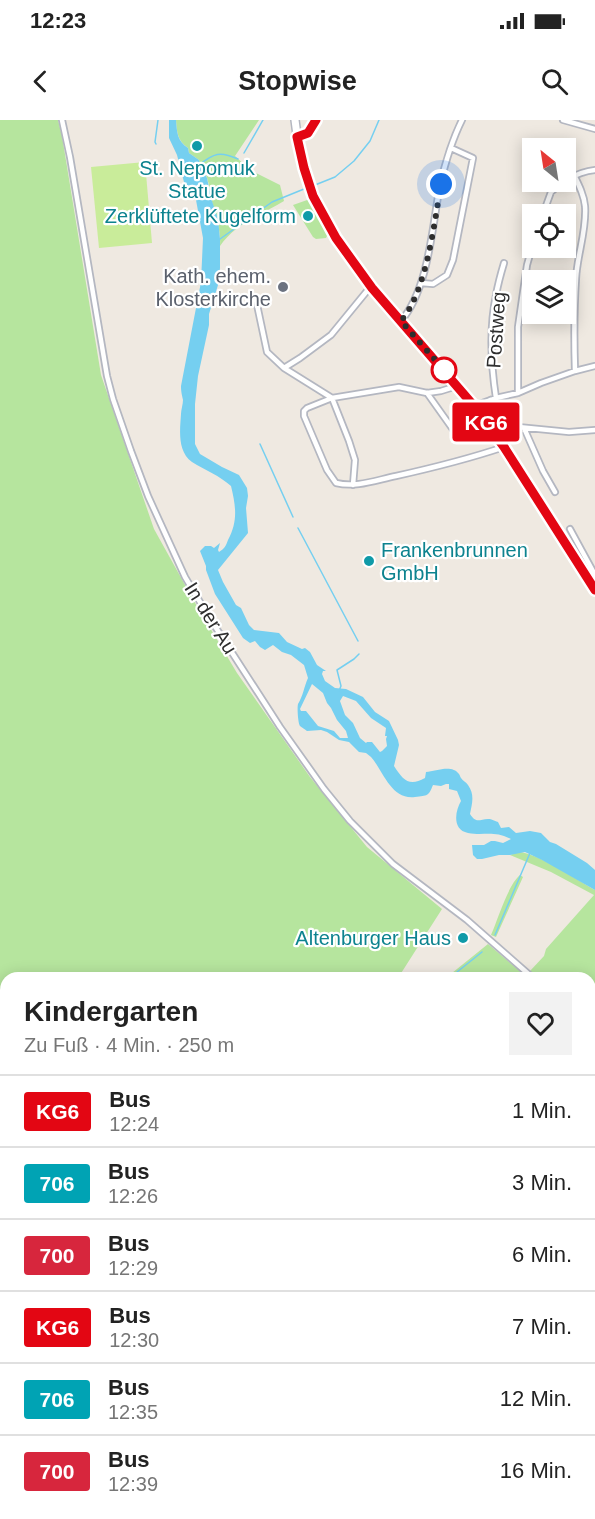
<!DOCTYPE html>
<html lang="de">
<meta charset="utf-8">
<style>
:root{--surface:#fff;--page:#f2f2f2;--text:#222;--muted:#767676;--line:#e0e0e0}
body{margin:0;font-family:Helvetica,sans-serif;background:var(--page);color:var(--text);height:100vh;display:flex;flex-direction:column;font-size:22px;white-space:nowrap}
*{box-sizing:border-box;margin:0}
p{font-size:20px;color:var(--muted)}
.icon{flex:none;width:33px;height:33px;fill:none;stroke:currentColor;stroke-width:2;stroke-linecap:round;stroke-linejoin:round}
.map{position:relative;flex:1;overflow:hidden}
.drawer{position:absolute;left:0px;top:852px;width:596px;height:548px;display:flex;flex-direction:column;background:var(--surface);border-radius:18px 18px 0 0;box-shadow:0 3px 15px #0003}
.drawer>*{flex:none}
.badge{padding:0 12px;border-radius:4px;font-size:21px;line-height:39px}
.needle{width:39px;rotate:330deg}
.buttons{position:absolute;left:522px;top:18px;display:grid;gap:12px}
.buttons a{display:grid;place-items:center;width:54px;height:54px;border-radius:0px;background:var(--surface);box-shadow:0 3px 15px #0003;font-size:30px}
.you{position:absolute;width:30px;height:30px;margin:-15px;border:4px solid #fff;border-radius:50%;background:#1a73e8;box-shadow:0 0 0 9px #1a73e833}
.map>.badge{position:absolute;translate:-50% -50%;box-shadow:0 0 0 3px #fff}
.round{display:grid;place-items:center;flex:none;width:63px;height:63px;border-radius:0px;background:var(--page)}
.headline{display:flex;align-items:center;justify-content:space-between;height:102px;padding:0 24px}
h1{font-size:28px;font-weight:700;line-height:45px}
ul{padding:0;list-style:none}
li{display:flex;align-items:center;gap:18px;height:72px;padding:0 24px;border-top:2px solid var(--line)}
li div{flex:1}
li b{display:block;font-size:22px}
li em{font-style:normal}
li .badge{min-width:66px;font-weight:700;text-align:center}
.status{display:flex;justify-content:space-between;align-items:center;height:42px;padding:0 30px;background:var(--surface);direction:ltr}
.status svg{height:16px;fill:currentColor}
header{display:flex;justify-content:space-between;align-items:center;height:78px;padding:0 24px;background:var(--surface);font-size:27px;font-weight:700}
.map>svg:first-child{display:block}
.green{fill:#b6e59e}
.pitch{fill:#c9ec9a}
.water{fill:#75cff0;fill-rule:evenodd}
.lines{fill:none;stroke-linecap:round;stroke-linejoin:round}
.stream{stroke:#75cff0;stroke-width:1.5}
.street-casing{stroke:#b4b7c1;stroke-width:8}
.secondary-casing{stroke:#b4b7c1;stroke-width:10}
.street{stroke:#fff;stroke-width:4.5}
.secondary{stroke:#fff;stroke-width:7}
.line-casing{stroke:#fff;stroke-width:14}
.line{stroke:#e30613;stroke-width:9}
.walk{stroke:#2e2e2e;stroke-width:6;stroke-dasharray:0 10.8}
.culture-dot{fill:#0f9aa8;stroke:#fff;stroke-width:2}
.worship-dot{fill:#6b7280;stroke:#fff;stroke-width:2}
.stop-dot{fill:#fff;stroke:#e30613;stroke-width:3}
.labels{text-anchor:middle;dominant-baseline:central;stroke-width:4.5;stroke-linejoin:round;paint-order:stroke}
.culture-label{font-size:20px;fill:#0d838f;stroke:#fff;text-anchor:end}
.worship-label{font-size:20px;fill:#5b616d;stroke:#fff;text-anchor:end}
.street-label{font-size:20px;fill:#2e2e2e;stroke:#fff}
</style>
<div class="status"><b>12:23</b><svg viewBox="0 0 49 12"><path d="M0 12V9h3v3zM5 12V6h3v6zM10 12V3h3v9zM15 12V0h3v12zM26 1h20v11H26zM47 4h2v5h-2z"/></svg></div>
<header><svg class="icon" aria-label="back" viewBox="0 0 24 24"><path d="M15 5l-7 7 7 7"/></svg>Stopwise<svg class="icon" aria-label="search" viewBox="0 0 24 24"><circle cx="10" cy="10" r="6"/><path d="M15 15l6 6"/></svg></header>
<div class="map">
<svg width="595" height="1399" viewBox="0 0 595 1399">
<rect width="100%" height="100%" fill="#efe9e1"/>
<!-- green -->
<path class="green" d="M0,0H58L62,16L101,255L154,409L194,481L237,553L310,657L367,727L442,789L398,858H6V1068L0,1078Z
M176,0H259L235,36L250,50L280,65L284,81C262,94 235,104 220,126C221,110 216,97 212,82C210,74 210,66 207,58C205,51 200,47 199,40L189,33L188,28C177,20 177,12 176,0Z
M310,79L328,114L326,118L316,119L313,117L293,85Z
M518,732C536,732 577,760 595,770V905L590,900V858H538L530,851L544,836L546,829L594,775L551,752L510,735Z
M520,755L523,757L496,817L491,815C498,799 508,765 520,755Z
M488,824L528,858H424L452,853Z
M590,984L595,990V1399H0V1093L6,1083V1394H590Z"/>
<!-- pitch -->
<path class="pitch" d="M145,42L152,123L99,128L91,47Z"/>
<!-- water -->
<path class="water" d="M169,0H176C177,12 177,21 188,28L189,33L199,40L200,44L207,58L212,81L218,99L220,119V148L218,165L209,194V205L198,256L195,284V324L200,334L222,347L239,355L247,368L248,376L246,388L248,413L218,450L223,462L236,485L241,488L249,505L254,510L279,513L287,522L302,529L305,528L310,532L317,545L326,551H323L322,554L325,561L335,568L346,569L363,577L375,592L389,601L398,620L399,625L394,646C403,660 409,667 425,658L426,652C436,651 452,644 459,654C460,655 460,657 461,658C463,661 466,662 468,665C475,675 472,683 470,694C477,705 480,698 490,699C491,699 497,702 498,702L501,708L509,707L516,713L530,711L541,713L550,722L556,724L587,743L595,750V770L542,740L525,732L510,735H499L482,739H477L473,735L472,725H484L491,721H495L503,723L511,719C493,710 485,716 468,713C452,710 455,691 461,681L457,671L449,669V664H446L441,666L433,665C428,677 428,675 415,677C391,680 384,652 371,637L366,633L359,632L349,622L339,620L327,612L321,610L307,611C305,609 302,608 300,606C298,603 297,588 298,584C303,576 304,567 308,558L304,545L291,535L282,532L273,525L265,530L260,527L255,521L250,523L243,518L215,474L206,450V446L200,431L205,426H211L214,428L220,423L218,430L219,432C224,429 226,426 228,420C238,401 236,387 231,366C220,356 205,350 192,342C177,331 180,310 181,294C181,290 183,284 183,280C182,275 181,272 181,266L201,162L203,118L196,80L184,62L177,35L169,18ZM312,564L323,573L327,583L331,588L337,600L346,611L348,618H340L334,611L318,606L306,591H301L300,589ZM343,576L356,581L371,598L386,608L385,616H387L386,619L387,626L382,631L380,632L372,622H367L366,623L360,618L353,603L345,595L340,581Z"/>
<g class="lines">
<!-- stream -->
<path class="stream" d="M156,24L155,22L158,0
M244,33L263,0
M199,45C214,33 220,31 238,39
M315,65L335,57L354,41L370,21L379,0
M220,119L272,82L304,69
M260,324L293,397
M298,408L358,521
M339,571L341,566L337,550L354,539L359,534
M495,815L530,733
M457,852L482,832
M0,1021L6,1007"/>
<!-- street casing -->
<g class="street-casing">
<path id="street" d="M62,0L70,37L107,256L113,279L131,331L148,376L185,457L209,497L280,607L324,669L350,701L393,744L467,800L533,858
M563,0L595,9
M297,17L308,13L316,0
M574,55C579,65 584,75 585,86C587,110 577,135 576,159C574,190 574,220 575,251
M566,60C575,55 585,51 595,50
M543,94L551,72L563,62
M421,163L433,164L447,155L453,140L473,38L451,28
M256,180L267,232L284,248L300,238L331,215L367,171L372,168
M401,201C429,168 432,107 440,65C445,44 452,20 462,0
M284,248L332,278L399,267L427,273L441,271L457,266
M427,273L459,318
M518,273V207L527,145L532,127
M496,278C491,245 489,208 496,175C498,164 501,153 504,143
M490,280L502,303L508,306L569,312L595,310
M474,286L496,278L518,273L541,263L575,251L595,246
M524,308L543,351L555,372
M353,365L355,340L349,321L332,278L307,288L304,291V296L327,350L336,363C356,368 376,360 396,356C432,348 468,339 504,327
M570,409L595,455
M590,906L595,910"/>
</g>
<!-- secondary casing -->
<g class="secondary-casing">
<path id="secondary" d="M295,0C298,25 303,51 313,75C348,158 422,217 475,288C519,346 556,409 595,470
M590,977L595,983
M0,1083L6,1073"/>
</g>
<!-- street -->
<use href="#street" class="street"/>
<!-- secondary -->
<use href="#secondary" class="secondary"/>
</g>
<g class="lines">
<!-- line casing -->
<g class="line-casing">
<path id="line" d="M316,0L308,13L297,17L304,48L313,76L336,118L372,168L474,286L504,327L595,470"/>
</g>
<!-- line -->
<use href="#line" class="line"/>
<!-- walk -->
<path class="walk" d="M441,64C434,104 427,170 401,201L444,250"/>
</g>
<!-- markers -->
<g class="culture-dot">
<circle cx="197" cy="26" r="6"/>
<circle cx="308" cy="96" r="6"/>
<circle cx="369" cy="441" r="6"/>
<circle cx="463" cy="818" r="6"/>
</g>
<circle class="worship-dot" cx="283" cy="167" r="6"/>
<circle class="stop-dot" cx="444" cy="250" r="12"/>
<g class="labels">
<!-- culture labels -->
<g class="culture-label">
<text x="197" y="48" text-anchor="middle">St. Nepomuk<tspan x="197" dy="23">Statue</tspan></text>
<text x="296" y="96">Zerklüftete Kugelform</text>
<text x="381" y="430" text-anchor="start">Frankenbrunnen<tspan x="381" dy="23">GmbH</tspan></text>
<text x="451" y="818">Altenburger Haus</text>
</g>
<!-- worship labels -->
<g class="worship-label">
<text x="271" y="156">Kath. ehem.<tspan x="271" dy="23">Klosterkirche</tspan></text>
</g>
<!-- street labels -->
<g class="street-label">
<text transform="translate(496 210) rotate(-86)">Postweg</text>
<text transform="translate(211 498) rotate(58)">In der Au</text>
</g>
</g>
</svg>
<div class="buttons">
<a><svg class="needle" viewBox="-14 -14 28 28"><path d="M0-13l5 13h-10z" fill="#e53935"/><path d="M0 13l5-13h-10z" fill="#767676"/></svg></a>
<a><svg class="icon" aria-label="locate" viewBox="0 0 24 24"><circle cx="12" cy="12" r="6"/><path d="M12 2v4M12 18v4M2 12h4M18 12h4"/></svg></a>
<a><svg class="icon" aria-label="layers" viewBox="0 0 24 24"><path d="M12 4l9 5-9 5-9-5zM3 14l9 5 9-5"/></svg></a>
</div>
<div class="you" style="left:441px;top:64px"></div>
<b class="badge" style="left:486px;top:302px;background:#e30613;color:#fff">KG6</b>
<section class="drawer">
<div class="headline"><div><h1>Kindergarten</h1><p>Zu Fuß · 4 Min. · 250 m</p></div><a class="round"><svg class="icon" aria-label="heart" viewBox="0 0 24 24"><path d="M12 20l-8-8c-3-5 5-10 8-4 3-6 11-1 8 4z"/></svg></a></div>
<ul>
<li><span class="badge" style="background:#e30613;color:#fff">KG6</span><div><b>Bus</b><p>12:24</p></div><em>1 Min.</em></li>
<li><span class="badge" style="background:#00a3b4;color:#fff">706</span><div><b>Bus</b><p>12:26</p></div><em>3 Min.</em></li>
<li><span class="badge" style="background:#d7263d;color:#fff">700</span><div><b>Bus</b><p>12:29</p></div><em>6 Min.</em></li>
<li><span class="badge" style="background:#e30613;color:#fff">KG6</span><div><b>Bus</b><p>12:30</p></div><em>7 Min.</em></li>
<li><span class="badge" style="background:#00a3b4;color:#fff">706</span><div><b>Bus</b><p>12:35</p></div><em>12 Min.</em></li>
<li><span class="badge" style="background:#d7263d;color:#fff">700</span><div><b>Bus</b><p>12:39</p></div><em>16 Min.</em></li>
</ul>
</section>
</div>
